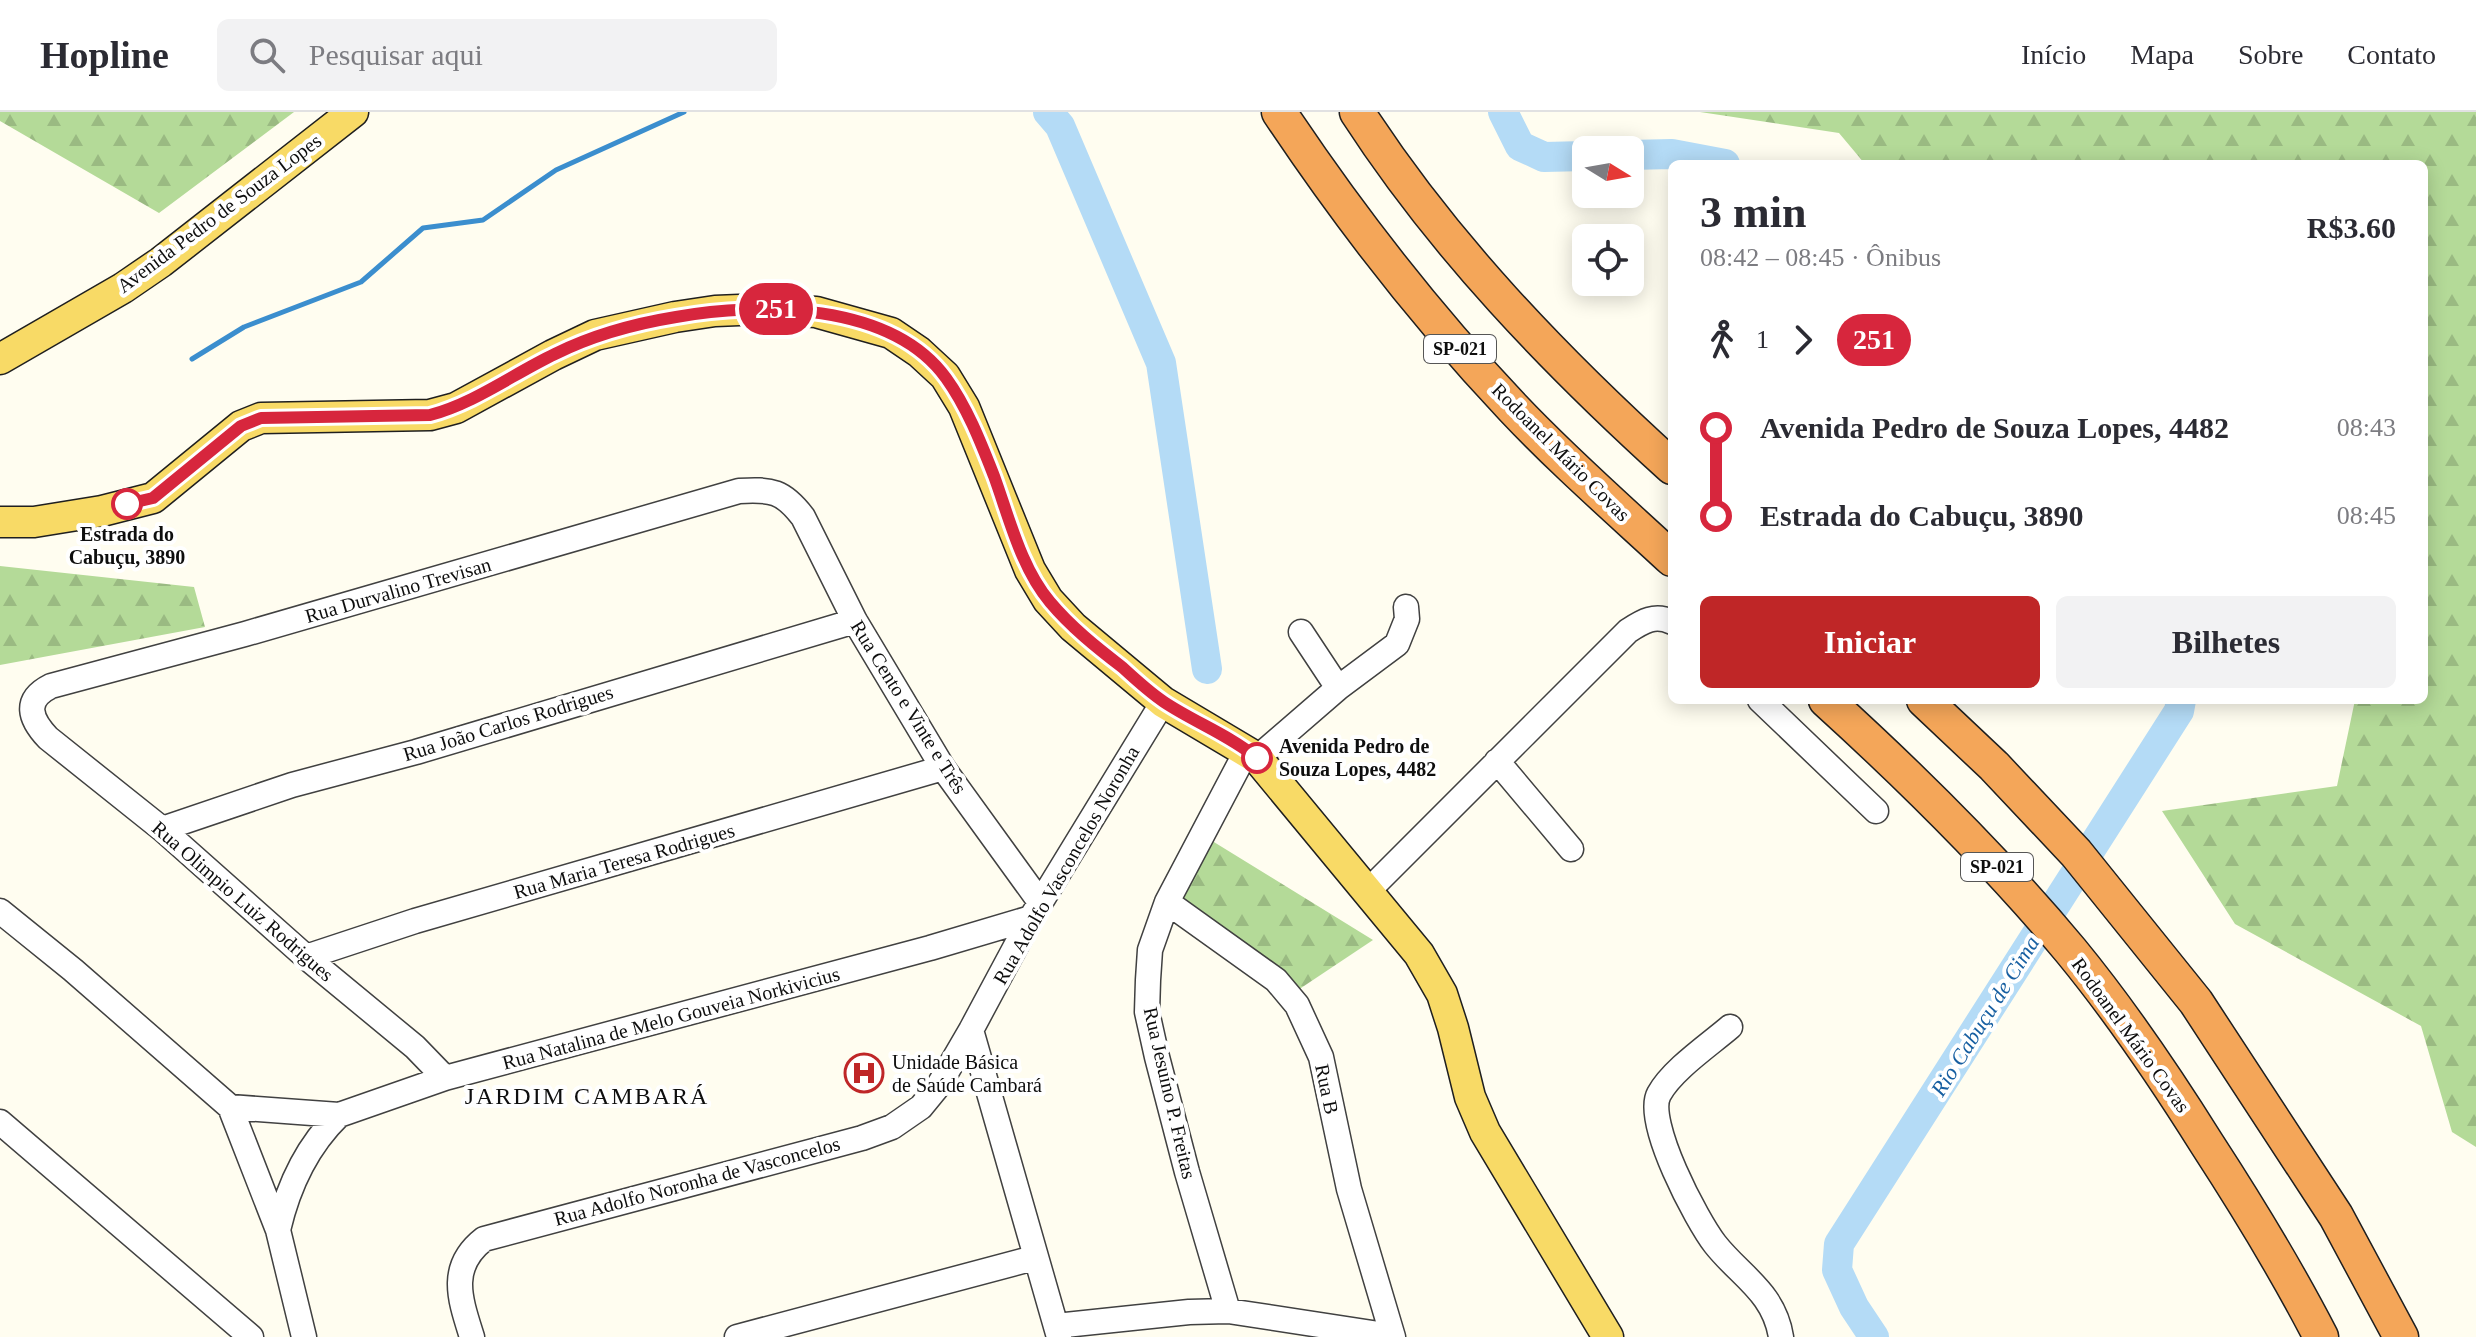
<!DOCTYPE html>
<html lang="pt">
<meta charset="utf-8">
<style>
:root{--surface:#fff;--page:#f2f2f3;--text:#2b2b33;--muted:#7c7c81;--line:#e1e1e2;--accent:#bf2627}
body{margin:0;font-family:Georgia,serif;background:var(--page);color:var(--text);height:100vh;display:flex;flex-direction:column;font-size:30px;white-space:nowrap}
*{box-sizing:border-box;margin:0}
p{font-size:26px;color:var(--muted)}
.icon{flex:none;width:44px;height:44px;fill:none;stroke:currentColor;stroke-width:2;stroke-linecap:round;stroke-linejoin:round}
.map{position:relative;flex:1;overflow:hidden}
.drawer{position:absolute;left:1668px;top:48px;width:760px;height:544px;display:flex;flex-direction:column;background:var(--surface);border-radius:12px;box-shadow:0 4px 20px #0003}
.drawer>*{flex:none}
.badge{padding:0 16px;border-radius:26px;font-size:28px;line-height:52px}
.needle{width:52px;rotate:101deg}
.fabs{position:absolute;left:1572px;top:24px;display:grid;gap:16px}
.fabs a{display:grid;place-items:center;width:72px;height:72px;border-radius:12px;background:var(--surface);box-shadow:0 4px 20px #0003;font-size:40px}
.map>.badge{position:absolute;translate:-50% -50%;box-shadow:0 0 0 4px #fff}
.legs{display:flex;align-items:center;gap:12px;height:88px;padding:0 32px;font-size:26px}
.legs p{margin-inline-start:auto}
.head{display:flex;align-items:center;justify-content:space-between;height:136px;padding:0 32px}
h1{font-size:44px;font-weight:600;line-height:60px}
.cta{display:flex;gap:16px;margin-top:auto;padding:16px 32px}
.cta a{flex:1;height:92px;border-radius:12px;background:var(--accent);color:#fff;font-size:32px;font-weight:600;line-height:92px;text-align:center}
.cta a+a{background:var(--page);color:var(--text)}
ul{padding:0 32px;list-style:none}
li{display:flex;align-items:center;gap:28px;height:88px;font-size:30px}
li i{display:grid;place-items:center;width:12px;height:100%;margin:0 10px;background:currentColor}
li i::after{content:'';width:20px;height:20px;margin:-10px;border:6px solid;border-radius:50%;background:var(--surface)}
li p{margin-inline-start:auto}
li:first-child i{background:linear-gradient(#0000 50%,currentColor 0)}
li:last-child i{background:linear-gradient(currentColor 50%,#0000 0)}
header{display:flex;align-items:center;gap:48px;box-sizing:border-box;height:112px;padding:0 40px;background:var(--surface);border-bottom:2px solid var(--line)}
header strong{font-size:38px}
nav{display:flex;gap:44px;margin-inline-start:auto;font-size:28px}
.search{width:560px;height:72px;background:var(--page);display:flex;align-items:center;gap:20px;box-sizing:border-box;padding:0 28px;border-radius:12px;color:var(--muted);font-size:30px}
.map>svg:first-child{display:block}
.forest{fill:url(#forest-firs)}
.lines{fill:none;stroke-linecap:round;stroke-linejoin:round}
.stream{stroke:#3b8ece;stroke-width:5}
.river{stroke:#b4dbf6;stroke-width:30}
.minor-casing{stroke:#414141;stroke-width:27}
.major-casing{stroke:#1f1f1f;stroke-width:33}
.highway-casing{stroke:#1f1f1f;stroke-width:37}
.minor{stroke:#fff;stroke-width:24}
.major{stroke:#f8da66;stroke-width:30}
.highway{stroke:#f4a659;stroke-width:34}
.line-1-casing{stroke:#fff;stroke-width:18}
.line-1{stroke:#d7263d;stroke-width:12}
.stop-1-dot{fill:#fff;stroke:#d7263d;stroke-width:4}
.labels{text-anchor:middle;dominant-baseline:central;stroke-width:8;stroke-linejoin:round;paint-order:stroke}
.shield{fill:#fff;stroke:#565656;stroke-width:2}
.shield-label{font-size:18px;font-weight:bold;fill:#0e0e0e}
.street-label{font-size:20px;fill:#0e0e0e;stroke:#fff}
.stop-label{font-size:20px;font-weight:bold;fill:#0e0e0e;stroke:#fff}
.poi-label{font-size:20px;fill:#0e0e0e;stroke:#fff;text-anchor:start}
.water-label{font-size:22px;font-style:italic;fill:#175fa1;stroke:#fff}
.quarter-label{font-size:24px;letter-spacing:2px;fill:#0e0e0e;stroke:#fff}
</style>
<header>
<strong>Hopline</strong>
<div class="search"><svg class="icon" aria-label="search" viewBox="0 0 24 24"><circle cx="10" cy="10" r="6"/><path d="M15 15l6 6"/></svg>Pesquisar aqui</div>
<nav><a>Início</a><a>Mapa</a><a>Sobre</a><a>Contato</a></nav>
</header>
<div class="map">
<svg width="2476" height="1225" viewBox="0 0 2476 1225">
<defs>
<pattern id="forest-firs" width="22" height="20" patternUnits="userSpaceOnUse" patternTransform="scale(2)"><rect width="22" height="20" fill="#b4da98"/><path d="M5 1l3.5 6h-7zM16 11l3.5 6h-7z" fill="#9aba82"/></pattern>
</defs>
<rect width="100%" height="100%" fill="#fffdf0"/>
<!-- forest -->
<path class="forest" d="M0,0H294L159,101L0,9Z
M1700,0H2476V1035L2452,1020L2421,914L2235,812L2162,699L2337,674L2355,588H2424V52H1865L1839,21Z
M0,454L194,475L205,515L0,553Z
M1209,727L1373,828L1298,878L1180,786Z"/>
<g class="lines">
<!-- stream -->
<path class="stream" d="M192,247L244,215L361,170L423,116L483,108L556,58L684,0"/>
<!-- river -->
<path class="river" d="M1048,0L1060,14L1161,251L1207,557
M1503,0L1520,34L1544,45L1586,44
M1630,43L1672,42L1725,52
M1874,1225L1854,1195L1837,1158L1839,1132L2179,599L2181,588"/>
<!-- minor casing -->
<g class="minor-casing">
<path id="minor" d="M1301,520L1338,576
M1760,588L1876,699
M1257,646L1338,576L1397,532L1407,507L1406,495
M1497,649L1571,737
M162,717L292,673L416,640L855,509
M1367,780L1628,519C1643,509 1655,502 1672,510
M1167,790L1276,868L1297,893L1321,945L1349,1077L1393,1225
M0,799L73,858L230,995L339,1003L445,966L930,836L1031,806
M306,845L415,809L943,656
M1730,915C1709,933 1672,958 1659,982C1644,1009 1697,1109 1715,1132C1740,1164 1774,1180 1781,1225
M971,918L1059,1225
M445,966L415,935L306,845L162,717L48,626C30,607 23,588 51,574L245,522L739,379C772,377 783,379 803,405L855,509L943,656L1040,790
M230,995L278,1118L304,1225
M0,1010L251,1225
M278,1118C288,1075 307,1034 339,1003
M1228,1199L1187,1060L1157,945L1147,900L1148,868L1150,838L1167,790L1247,638
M1056,1214L1189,1200L1228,1199L1392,1224
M472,1225C460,1187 448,1155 484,1127L862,1026L892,1015L921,995L939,973L971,918L1031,806L1163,590
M737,1225L1034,1146"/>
</g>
<!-- major casing -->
<g class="major-casing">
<path id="major" d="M0,247L123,176L161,150L353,0
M0,410H34L102,399L153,386L241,314L261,306L430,303L456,296L553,243L595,223L675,205L715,199L764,197L816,200L891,221L919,240L945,264L964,295L1030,458L1048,488L1073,515L1163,590L1257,646L1419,842L1442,882L1453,916L1470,985L1485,1020L1608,1225"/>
</g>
<!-- highway casing -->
<g class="highway-casing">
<path id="highway" d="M1279,0C1349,105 1426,204 1513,296C1563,349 1618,397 1672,447
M1357,0C1443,133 1555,249 1672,355
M1826,588C1913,667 1996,749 2071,839C2122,901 2165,965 2207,1032C2248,1095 2287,1159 2321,1225
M1924,588L1994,654L2076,741L2196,890L2336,1104L2401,1225"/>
</g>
<!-- minor -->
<use href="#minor" class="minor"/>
<!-- major -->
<use href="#major" class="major"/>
<!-- highway -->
<use href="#highway" class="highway"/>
</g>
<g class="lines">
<!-- line-1 casing -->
<g class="line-1-casing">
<path id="line-1" d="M127,392L153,386L241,314L261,306L430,303C475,291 513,262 555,242C593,223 633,212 676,205C759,190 891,190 946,266C967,295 981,331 994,364C1009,405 1021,456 1050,490C1071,515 1096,535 1122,555C1135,567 1149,580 1164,590C1194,610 1229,623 1257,646"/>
</g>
<!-- line-1 -->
<use href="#line-1" class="line-1"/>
</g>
<!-- icons -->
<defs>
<g id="hospital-ring" transform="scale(2)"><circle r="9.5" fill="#fff" stroke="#bf2627" stroke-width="1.5"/><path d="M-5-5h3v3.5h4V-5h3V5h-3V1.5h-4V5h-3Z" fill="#bf2627"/></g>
</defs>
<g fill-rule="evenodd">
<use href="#hospital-ring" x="864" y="961"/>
</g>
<!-- markers -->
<g class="stop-1-dot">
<circle cx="127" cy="392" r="14"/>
<circle cx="1257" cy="646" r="14"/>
</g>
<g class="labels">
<!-- shield labels -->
<g class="shield">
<rect x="1424" y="223" width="72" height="28" rx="6"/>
<rect x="1961" y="741" width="72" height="28" rx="6"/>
</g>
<g class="shield-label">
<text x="1460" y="237">SP-021</text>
<text x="1997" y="755">SP-021</text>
</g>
<!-- street labels -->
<g class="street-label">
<text transform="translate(219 101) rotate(-37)">Avenida Pedro de Souza Lopes</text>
<text transform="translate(1561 340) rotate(45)">Rodoanel Mário Covas</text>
<text transform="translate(398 478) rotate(-16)">Rua Durvalino Trevisan</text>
<text transform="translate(909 595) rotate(58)">Rua Cento e Vinte e Três</text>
<text transform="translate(508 611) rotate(-17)">Rua João Carlos Rodrigues</text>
<text transform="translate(624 749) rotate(-16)">Rua Maria Teresa Rodrigues</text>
<text transform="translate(1066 753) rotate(-60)">Rua Adolfo Vasconcelos Noronha</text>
<text transform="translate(243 789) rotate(41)">Rua Olimpio Luiz Rodrigues</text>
<text transform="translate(671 906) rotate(-15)">Rua Natalina de Melo Gouveia Norkivicius</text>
<text transform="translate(2131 923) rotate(54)">Rodoanel Mário Covas</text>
<text transform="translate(1327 977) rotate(78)">Rua B</text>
<text transform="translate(1170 981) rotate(77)">Rua Jesuíno P. Freitas</text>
<text transform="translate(697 1069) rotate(-15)">Rua Adolfo Noronha de Vasconcelos</text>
</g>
<!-- stop labels -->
<g class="stop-label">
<text x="127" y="422">Estrada do<tspan x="127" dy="23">Cabuçu, 3890</tspan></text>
<text x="1279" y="634" text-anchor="start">Avenida Pedro de<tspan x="1279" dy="23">Souza Lopes, 4482</tspan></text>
</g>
<!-- poi labels -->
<g class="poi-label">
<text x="892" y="950">Unidade Básica<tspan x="892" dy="23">de Saúde Cambará</tspan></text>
</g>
<!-- water labels -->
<g class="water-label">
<text transform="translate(1985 904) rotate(-58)">Rio Cabuçu de Cima</text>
</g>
<!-- quarter labels -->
<g class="quarter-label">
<text x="587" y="984">JARDIM CAMBARÁ</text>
</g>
</g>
</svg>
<div class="fabs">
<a><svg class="needle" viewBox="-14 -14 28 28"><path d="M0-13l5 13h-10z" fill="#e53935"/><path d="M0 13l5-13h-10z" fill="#7c7c81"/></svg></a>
<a><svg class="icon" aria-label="locate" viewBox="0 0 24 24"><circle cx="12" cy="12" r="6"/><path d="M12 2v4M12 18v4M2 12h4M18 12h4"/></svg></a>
</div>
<b class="badge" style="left:776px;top:197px;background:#d7263d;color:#fff">251</b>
<section class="drawer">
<div class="head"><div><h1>3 min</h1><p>08:42 – 08:45 · Ônibus</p></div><b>R$3.60</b></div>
<div class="legs"><svg class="icon" aria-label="walk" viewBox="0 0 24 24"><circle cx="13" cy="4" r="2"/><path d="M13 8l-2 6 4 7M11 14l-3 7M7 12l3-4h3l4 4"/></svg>1<svg class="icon" aria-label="forward" viewBox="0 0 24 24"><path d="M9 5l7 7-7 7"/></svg><b class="badge" style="background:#d7263d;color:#fff">251</b></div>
<ul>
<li><i style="color:#d7263d"></i><b>Avenida Pedro de Souza Lopes, 4482</b><p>08:43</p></li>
<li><i style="color:#d7263d"></i><b>Estrada do Cabuçu, 3890</b><p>08:45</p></li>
</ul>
<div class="cta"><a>Iniciar</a><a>Bilhetes</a></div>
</section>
</div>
